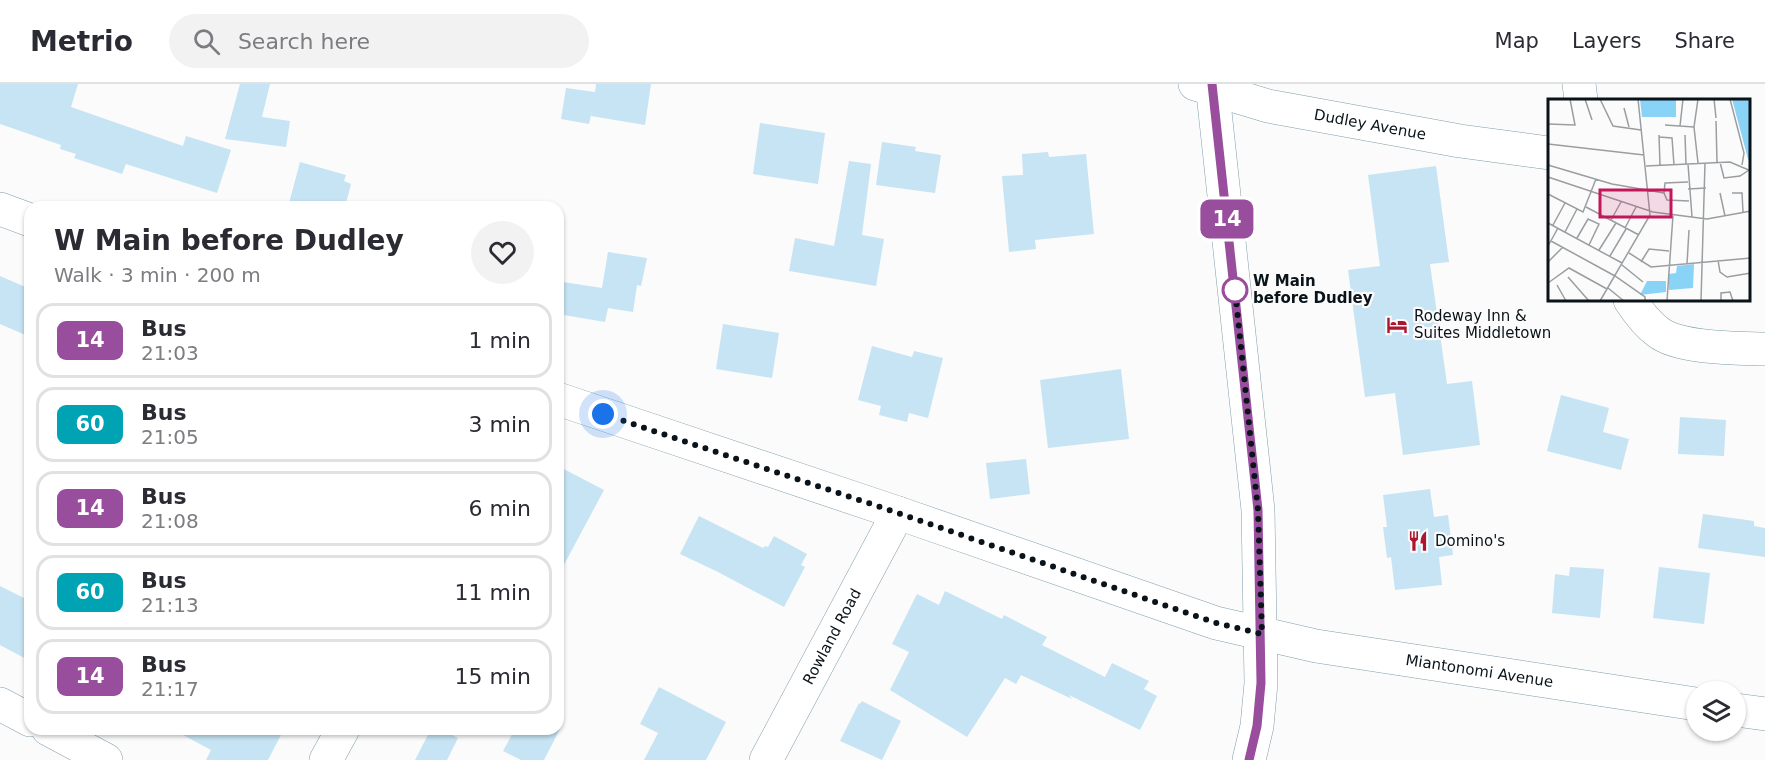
<!DOCTYPE html>
<meta charset="utf-8">
<style>
:root{--surface:#fff;--page:#f2f2f3;--text:#2b2b33;--muted:#7c7c81;--line:#e1e1e2}
body{margin:0;font-family:"DejaVu Sans",sans-serif;background:var(--page);color:var(--text);height:100vh;display:flex;flex-direction:column;font-size:22px;white-space:nowrap}
*{box-sizing:border-box;margin:0}
p{font-size:20px;color:var(--muted)}
.icon{flex:none;width:33px;height:33px;fill:none;stroke:currentColor;stroke-width:2;stroke-linecap:round;stroke-linejoin:round}
.map{position:relative;flex:1;overflow:hidden}
.side{position:absolute;left:24px;top:117px;width:540px;height:534px;display:flex;flex-direction:column;background:var(--surface);border-radius:18px;box-shadow:0 2px 4px #0004}
.side>*{flex:none}
.badge{padding:0 12px;border-radius:9px;font-size:21px;line-height:39px}
.buttons{position:absolute;left:1686px;top:597px;display:grid;gap:12px}
.buttons a{display:grid;place-items:center;width:60px;height:60px;border-radius:50%;background:var(--surface);box-shadow:0 2px 4px #0004;font-size:30px}
.you{position:absolute;width:30px;height:30px;margin:-15px;border:4px solid #fff;border-radius:50%;background:#1a73e8;box-shadow:0 0 0 9px #1a73e833}
.map>.badge{position:absolute;translate:-50% -50%;box-shadow:0 0 0 3px #fff}
.round{display:grid;place-items:center;flex:none;width:63px;height:63px;border-radius:32px;background:var(--page)}
.headline{display:flex;align-items:center;justify-content:space-between;height:102px;padding:0 30px}
h1{font-size:28px;font-weight:700;line-height:45px}
ul{padding:0;list-style:none}
li{display:flex;align-items:center;gap:18px;height:75px;margin:0 12px 9px;padding:0 18px;border:3px solid var(--line);border-radius:18px}
li div{flex:1}
li b{display:block;font-size:22px}
li em{font-style:normal}
li .badge{min-width:66px;font-weight:700;text-align:center}
header{display:flex;align-items:center;gap:36px;box-sizing:border-box;height:84px;padding:0 30px;background:var(--surface);border-bottom:2px solid var(--line)}
header strong{font-size:28px}
nav{display:flex;gap:33px;margin-inline-start:auto;font-size:21px}
.search{width:420px;height:54px;background:var(--page);display:flex;align-items:center;gap:15px;box-sizing:border-box;padding:0 21px;border-radius:33px;color:var(--muted);font-size:22px}
.map>svg:first-child{display:block}
.building{fill:#c6e4f3}
.lines{fill:none;stroke-linecap:round;stroke-linejoin:round}
.minor-casing{stroke:#829eac;stroke-width:34}
.secondary-casing{stroke:#829eac;stroke-width:34}
.primary-casing{stroke:#829eac;stroke-width:34}
.minor{stroke:#fff;stroke-width:33}
.secondary{stroke:#fff;stroke-width:33}
.primary{stroke:#fff;stroke-width:33}
.line-casing{stroke:#fff;stroke-width:14}
.line{stroke:#994d9d;stroke-width:9}
.walk{stroke:#091319;stroke-width:6;stroke-dasharray:0 10.8}
.stop-dot{fill:#fff;stroke:#994d9d;stroke-width:3}
.labels{text-anchor:middle;dominant-baseline:central;stroke-width:4.5;stroke-linejoin:round;paint-order:stroke}
.street-label{font-size:15px;fill:#091319;stroke:#fbfbfb}
.stop-label{font-size:15px;font-weight:bold;fill:#091319;stroke:#fbfbfb;text-anchor:start}
.poi-label{font-size:15px;fill:#091319;stroke:#fbfbfb;text-anchor:start}
.inset-road{fill:none;stroke:#9a9ea1;stroke-width:1.5}
.view{fill:#c2185b;fill-opacity:0.15;stroke:#c2185b;stroke-width:3}
.inset-edge{fill:none;stroke:#091319;stroke-width:3}
</style>
<header>
<strong>Metrio</strong>
<div class="search"><svg class="icon" aria-label="search" viewBox="0 0 24 24"><circle cx="10" cy="10" r="6"/><path d="M15 15l6 6"/></svg>Search here</div>
<nav><a>Map</a><a>Layers</a><a>Share</a></nav>
</header>
<div class="map">
<svg width="1765" height="676" viewBox="0 0 1765 676">
<rect width="100%" height="100%" fill="#fbfbfb"/>
<!-- building -->
<path class="building" d="M0,0H78L71,23L183,62L186,52L231,66L217,109L126,80L122,90L74,74L76,70L60,65L61,61L0,40Z
M240,0H270L262,33L290,37L286,63L225,55Z
M596,0H651L645,41L591,32L592,26L589,40L561,35L566,4L595,8Z
M760,39L825,49L818,100L753,90Z
M882,58L916,63L915,67L941,71L935,109L876,101Z
M1048,68L1049,73L1086,70L1094,150L1035,156L1036,165L1009,168L1002,92L1023,91L1022,70Z
M849,77L871,80L862,151L884,155L876,202L789,187L795,154L834,162Z
M300,78L346,91L344,97L351,100L345,123H288Z
M1436,82L1449,178L1430,180L1447,300L1472,297L1480,361L1403,371L1395,309L1365,313L1348,186L1380,182L1368,91Z
M608,168L647,174L641,202L637,201L633,228L608,224L605,238L558,230L563,198L602,204Z
M0,192L30,205V253L0,240Z
M723,240L779,249L772,294L716,285Z
M872,262L912,273L914,267L943,274L928,334L909,329L907,338L879,331L881,322L858,316Z
M1121,285L1129,355L1048,364L1040,296Z
M1561,311L1609,324L1603,348L1629,355L1621,386L1547,367Z
M1680,333L1726,336L1724,372L1678,370Z
M1026,375L1030,410L990,415L986,379Z
M558,382L604,406L558,492Z
M1430,405L1434,433L1448,431L1453,471L1439,473L1442,501L1395,506L1391,473L1387,474L1383,443H1387L1383,411Z
M1703,430L1754,437V442L1765,444V473L1698,464Z
M699,432L763,464L765,462L768,463L774,452L807,470L801,481L805,483L784,523L718,488L680,470Z
M1570,483L1604,485L1600,534L1552,529L1555,490L1569,492Z
M1659,483L1710,489L1704,540L1653,534Z
M0,502L30,517V577L0,561Z
M945,507L1002,535L1004,531L1047,553L1042,561L1105,593L1112,579L1149,597L1144,605L1157,612L1140,646L1069,611L1072,615L1021,591L1016,600L1005,594L967,653L890,606L909,568L892,560L917,510L939,521Z
M659,603L726,638L706,676H644L658,649L640,640Z
M862,617L901,637L882,676L840,657L859,619L860,620Z
M172,645H284L268,676H206L211,666Z
M431,645H441L458,654L447,676H415Z
M515,645H560L544,676H521L503,667Z"/>
<g class="lines">
<!-- minor casing -->
<g class="minor-casing">
<g id="minor">
<path id="s1" d="M1195,0L1268,22L1460,57L1549,69"/>
<path d="M1579,0L1581,16"/>
<path d="M1630,216C1638,228 1647,240 1658,248C1680,265 1738,264 1765,265"/>
<path d="M0,620L30,636"/>
<path d="M48,645L106,676"/>
<path d="M326,676L343,645"/>
<path id="s2" d="M766,676L898,429"/>
</g>
</g>
<!-- secondary casing -->
<g class="secondary-casing">
<g id="secondary">
<path d="M0,125L30,136"/>
<path id="s3" d="M558,315L898,429L1216,539L1316,562L1696,620"/>
<path d="M1736,626L1765,630"/>
</g>
</g>
<!-- primary casing -->
<g class="primary-casing">
<path id="primary" d="M1212,0L1258,426L1261,599L1257,642L1249,676"/>
</g>
<!-- minor -->
<use href="#minor" class="minor"/>
<!-- secondary -->
<use href="#secondary" class="secondary"/>
<!-- primary -->
<use href="#primary" class="primary"/>
</g>
<g class="lines">
<!-- line casing -->
<g class="line-casing">
<path id="line" d="M1212,0L1258,426L1261,599L1257,642L1249,676"/>
</g>
<!-- line -->
<use href="#line" class="line"/>
<!-- walk -->
<path class="walk" d="M603,330L898,429L1216,539L1262,550L1258,426L1235,206"/>
</g>
<!-- icons -->
<defs>
<g id="hotel-bare" transform="scale(1.62)"><path d="M-6-4.5h1.5V1H6V5H4.5V3h-9V5H-6ZM-4 0a1.8 1.8 0 1 1 3.6 0ZM.5 0V-2.5h3Q6-2.5 6 0Z" fill="#ac172f" stroke="#fbfbfb" stroke-width="2.5" paint-order="stroke"/></g>
<g id="restaurant-bare" transform="scale(1.62)"><path d="M-5-6h1v4h1v-4h1v4h1v-4h1v5L-1.5 .5V6h-2V.5L-5-1ZM5-6V6H3V1.5H1.5Q1.5-4 5-6Z" fill="#ac172f" stroke="#fbfbfb" stroke-width="2.5" paint-order="stroke"/></g>
</defs>
<g fill-rule="evenodd">
<use href="#hotel-bare" x="1397" y="241"/>
<use href="#restaurant-bare" x="1418" y="457"/>
</g>
<!-- markers -->
<circle class="stop-dot" cx="1235" cy="206" r="12"/>
<g class="labels">
<!-- street labels -->
<g class="street-label">
<text stroke="none"><textPath href="#s1" startOffset="180">Dudley Avenue</textPath></text>
<text stroke="none"><textPath href="#s2" startOffset="140">Rowland Road</textPath></text>
<text stroke="none"><textPath href="#s3" startOffset="963">Miantonomi Avenue</textPath></text>
</g>
<!-- stop labels -->
<g class="stop-label">
<text x="1253" y="197">W Main<tspan x="1253" dy="17">before Dudley</tspan></text>
</g>
<!-- poi labels -->
<g class="poi-label">
<text x="1414" y="232">Rodeway Inn &amp;<tspan x="1414" dy="17">Suites Middletown</tspan></text>
<text x="1435" y="457">Domino's</text>
</g>
</g>
<!-- overview -->
<g transform="translate(1548 15)">
<rect width="202" height="202" fill="#fbfbfb"/>
<path d="M92,0H128V18H94ZM184,0H202V62L200,60ZM146,165L145,189L121,191V175L128,174L129,167ZM99,182H118V193L92,196Z" fill="#89d3f6"/>
<path class="inset-road" d="M37,0L44,21M52,0L65,27L93,31M150,0L146,28L150,64M166,0L168,19M182,0L196,54L194,66M76,9L81,28M168,22L169,63M0,25L27,26L22,0M117,26L146,28M132,27L135,0M111,36L112,66M137,36L138,65M111,38L124,39L126,66M0,45L96,56M172,63L176,79L192,77L201,71M140,65L144,118M0,66L64,85L116,94M98,67L182,63L203,72M0,78L105,113L159,120L203,112M140,90L158,89M116,94L117,84L140,83M116,94L119,101L141,102M172,94L177,117M184,94H194L195,113M0,95L35,113L48,80M38,108L91,136M63,121L73,103M0,124L74,164M5,126L17,104M77,129L88,108M17,133L29,110M29,139L40,120L51,125L41,146M3,142L67,177L97,198V202M0,147L10,129M51,151L68,124M81,154L103,168L203,159M62,157L78,130M170,161L172,173L179,178L203,174M0,163L15,148M93,163L101,150L121,152M139,165L141,131M74,166L95,183M20,178L41,202M0,184L21,169L59,190M9,186L18,202M60,189L76,202M52,202L102,116L90,0M119,202L125,116M153,202L157,64M173,202V194L182,193L185,202"/>
<path class="view" d="M52,91H123V118H52Z"/>
<rect width="202" height="202" class="inset-edge"/>
</g>
</svg>
<div class="buttons">
<a><svg class="icon" aria-label="layers" viewBox="0 0 24 24"><path d="M12 4l9 5-9 5-9-5zM3 14l9 5 9-5"/></svg></a>
</div>
<div class="you" style="left:603px;top:330px"></div>
<b class="badge" style="left:1227px;top:135px;background:#994d9d;color:#fff">14</b>
<section class="side">
<div class="headline"><div><h1>W Main before Dudley</h1><p>Walk · 3 min · 200 m</p></div><a class="round"><svg class="icon" aria-label="heart" viewBox="0 0 24 24"><path d="M12 20l-8-8c-3-5 5-10 8-4 3-6 11-1 8 4z"/></svg></a></div>
<ul>
<li><span class="badge" style="background:#994d9d;color:#fff">14</span><div><b>Bus</b><p>21:03</p></div><em>1 min</em></li>
<li><span class="badge" style="background:#00a3b4;color:#fff">60</span><div><b>Bus</b><p>21:05</p></div><em>3 min</em></li>
<li><span class="badge" style="background:#994d9d;color:#fff">14</span><div><b>Bus</b><p>21:08</p></div><em>6 min</em></li>
<li><span class="badge" style="background:#00a3b4;color:#fff">60</span><div><b>Bus</b><p>21:13</p></div><em>11 min</em></li>
<li><span class="badge" style="background:#994d9d;color:#fff">14</span><div><b>Bus</b><p>21:17</p></div><em>15 min</em></li>
</ul>
</section>
</div>
